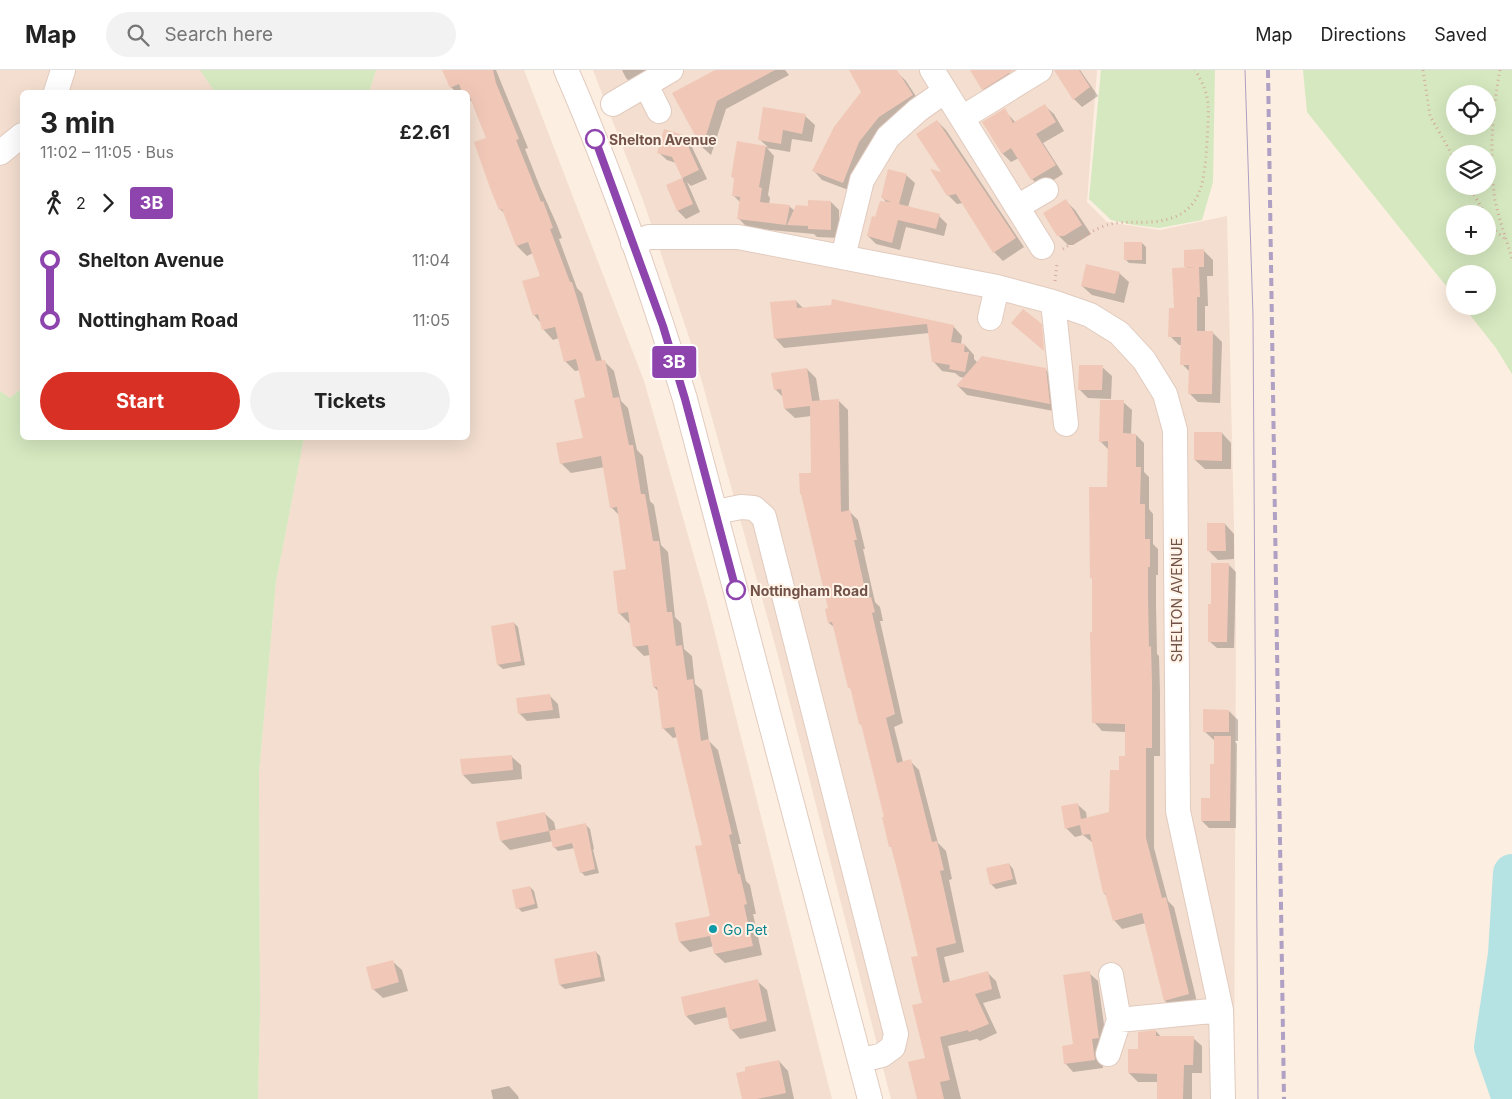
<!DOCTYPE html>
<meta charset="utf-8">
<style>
:root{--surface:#fff;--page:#f2f2f2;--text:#222;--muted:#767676;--line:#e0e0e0;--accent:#d93025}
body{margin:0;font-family:Inter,sans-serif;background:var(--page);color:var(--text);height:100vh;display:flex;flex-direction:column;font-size:19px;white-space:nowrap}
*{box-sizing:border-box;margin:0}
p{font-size:16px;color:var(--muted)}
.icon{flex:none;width:28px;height:28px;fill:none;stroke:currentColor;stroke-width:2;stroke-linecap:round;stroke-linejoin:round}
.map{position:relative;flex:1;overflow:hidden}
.panel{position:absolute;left:20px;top:20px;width:450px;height:350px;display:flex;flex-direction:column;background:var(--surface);border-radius:8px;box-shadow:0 5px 20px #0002}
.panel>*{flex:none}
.badge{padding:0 10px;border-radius:4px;font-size:18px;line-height:32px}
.fabs{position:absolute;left:1446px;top:15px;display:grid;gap:10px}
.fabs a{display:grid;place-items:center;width:50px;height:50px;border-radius:50%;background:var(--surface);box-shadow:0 5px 20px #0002;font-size:25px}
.map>.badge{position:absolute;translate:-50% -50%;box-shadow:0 0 0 2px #fff}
.legs{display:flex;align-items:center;gap:8px;height:55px;padding:0 20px;font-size:16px}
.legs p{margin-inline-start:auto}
.summary{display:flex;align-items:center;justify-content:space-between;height:85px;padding:0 20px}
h1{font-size:28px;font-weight:700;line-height:38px}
.cta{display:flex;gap:10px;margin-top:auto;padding:10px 20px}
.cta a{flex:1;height:58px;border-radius:30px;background:var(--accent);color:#fff;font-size:20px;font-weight:700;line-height:58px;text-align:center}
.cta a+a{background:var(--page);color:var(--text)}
ul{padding:0 20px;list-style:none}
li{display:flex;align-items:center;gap:18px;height:60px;font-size:19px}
li i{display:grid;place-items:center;width:8px;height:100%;margin:0 6px;background:currentColor}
li i::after{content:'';width:12px;height:12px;margin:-6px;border:4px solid;border-radius:50%;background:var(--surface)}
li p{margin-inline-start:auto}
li:first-child i{background:linear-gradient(#0000 50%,currentColor 0)}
li:last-child i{background:linear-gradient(currentColor 50%,#0000 0)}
header{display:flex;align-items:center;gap:30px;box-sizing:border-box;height:70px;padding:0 25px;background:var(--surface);border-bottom:1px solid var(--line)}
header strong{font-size:24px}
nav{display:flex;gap:28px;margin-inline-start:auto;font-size:18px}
.search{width:350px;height:45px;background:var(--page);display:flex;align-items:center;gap:12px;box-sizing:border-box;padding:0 18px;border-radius:28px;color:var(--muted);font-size:19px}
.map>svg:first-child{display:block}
.residential{fill:#f3decf}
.green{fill:#d5e8bf;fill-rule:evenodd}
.shadow{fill:#0003}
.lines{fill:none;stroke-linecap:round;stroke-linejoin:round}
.river{stroke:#b5e3e4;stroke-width:38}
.building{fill:#f1c8b8}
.minor-casing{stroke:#e1cbbf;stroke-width:26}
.path{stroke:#d5ab9c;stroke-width:3;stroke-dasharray:1 4;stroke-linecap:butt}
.minor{stroke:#fff;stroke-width:24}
.tram{stroke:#afa0c4;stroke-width:1}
.rail{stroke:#afa0c4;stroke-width:4;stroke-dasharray:8 5;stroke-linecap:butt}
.line-1-casing{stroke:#fff;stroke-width:11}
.line-1{stroke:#8e44ad;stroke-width:8}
.stop-1-dot{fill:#fff;stroke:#8e44ad;stroke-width:2.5}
.culture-dot{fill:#0f9aa8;stroke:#fff2e6;stroke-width:2}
.labels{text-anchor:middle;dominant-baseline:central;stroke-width:4;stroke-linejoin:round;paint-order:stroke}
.stop-label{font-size:14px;font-weight:bold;fill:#725248;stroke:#fff2e6;text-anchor:start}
.street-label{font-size:14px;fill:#725248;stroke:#fff2e6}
.culture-label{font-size:14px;fill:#0d838f;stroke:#fff2e6;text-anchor:start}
</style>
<header>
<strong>Map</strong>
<div class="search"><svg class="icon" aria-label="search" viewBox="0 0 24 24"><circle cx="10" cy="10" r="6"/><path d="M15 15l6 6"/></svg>Search here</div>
<nav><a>Map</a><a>Directions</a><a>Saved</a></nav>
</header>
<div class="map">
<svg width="1512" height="1029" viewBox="0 0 1512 1029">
<rect width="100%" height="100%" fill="#fceee0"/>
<!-- residential -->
<path class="residential" d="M0,0H265L258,22H22V318L10,328L0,321Z
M376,0H524L644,311L707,532L832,1029H258L260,943L259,703L276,512L304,368H468V22H369Z
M593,0H1097L1087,132L1107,152L1160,160L1227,146L1236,549L1234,1029H891L777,582L692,276L643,130Z"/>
<!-- green -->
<path class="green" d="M200,0H376L369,22H215Z
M1101,0H1215L1213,112L1202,150L1159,158L1134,155L1111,150L1089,129Z
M1303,0H1512V304L1496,278L1463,236H1488V204H1455V227L1307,42ZM1455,24H1488V56H1455ZM1455,84H1488V116H1455ZM1455,144H1488V176H1455Z
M22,318V368H304L276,512L259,703L260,943L258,1029H0V321L10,328Z"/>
<!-- shadow -->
<path class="shadow" d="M445,0H496L528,78L525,79L540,117L557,155L562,168L559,169L577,218L582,223L602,291H604L614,301L621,331L628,338L637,380L643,386L650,431L654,435L661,475L668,482L675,547L681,553L684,579L692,586L695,614L702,620L709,671L718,680L741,774H738L746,811L750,815L756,844H753L762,885L725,893L715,884L714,876L690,882L680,872L676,854L712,846L703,776L677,667L673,668L663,658L658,621L654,617L650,585L644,586L634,576L631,553H629L619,543L628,500L619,445L611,437L605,397L571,403L561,393L584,369L586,328L580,300L575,301L565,291L559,268L553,270L544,260L541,253L534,245L541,207L533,183L527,186L517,176L506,145L500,139L487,69L472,32L468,28V22H456L451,17Z
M622,0H645L650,9L635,17L626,8Z
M717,0H785L789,5L726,39L711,85L703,78L673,24Z
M850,0H895L906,11L921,34L851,121L822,110L814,101L863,22Z
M971,0H1008L1016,12L991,27L983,19Z
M1055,0H1080L1098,26L1082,37L1074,29Z
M1045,36L1054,44L1064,61L1043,73L1063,104L1041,118L1032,109L1019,88L1011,92L1003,84L984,52L1004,40L1016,53Z
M805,46L815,55L812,72L792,69L790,82L767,78L774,86L768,125L770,128L769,134L789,136L795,141L831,132L839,140V168L817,167L814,164L748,158L739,149L741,133L734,126L736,110L733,107L738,73L768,77L759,69Z
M937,51L946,60L1024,177L1003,191L994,182L963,133L957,134L948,125Z
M683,66L691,75L707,109L691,116L687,112L700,142L686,149L678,141L667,116L683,109L676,93L667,90L658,82Z
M906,105L915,113L908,137L939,146L947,154L944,166L906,157L900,180L876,174L868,166L876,149L887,133L882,127Z
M1066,131L1075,140L1091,164L1073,175H1068L1058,165Z
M1142,173L1146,177V194L1129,193L1125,189Z
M1204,181L1213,190V206H1207L1208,236H1205V262L1213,263L1222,272L1220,333L1198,332L1189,323L1190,302L1182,294V275H1179L1170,266L1175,239L1188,199L1186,197Z
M1119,203L1129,212L1124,233L1092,225L1082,216Z
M796,231L804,239L953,256L962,266L961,275H965L974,285V289L978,293L1046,300L1055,309L1059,342L967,325L958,316L965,308L960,307L955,303L942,301L933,291L929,263L784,278L775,268Z
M1043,258L1050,264L1052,287L1046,282Z
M1102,297L1112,306L1111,329L1088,328L1079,319Z
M807,299L816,308L820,332L838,330L848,340L849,441L858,450L865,479H863L875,532L880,537L883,551H880L903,653L894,657L903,692L910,691L919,700L938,773L946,781L952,809L949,810L964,882L944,887L950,912L987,902L996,911L1001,928L983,933L997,963L980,971L977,969L948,976L961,1029H919L927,989L919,887L863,656L860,654L852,620L849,617L835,558L829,553L826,540L829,539L812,404L811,346L795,348L785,339L784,328L775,319Z
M1123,332L1132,340L1131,365H1136L1144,373V402L1149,407V439L1153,444V474L1158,479V505H1156V535L1157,584L1159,586L1160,622V686H1154V778L1168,831L1174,837L1197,932L1173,939L1165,931L1146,853L1122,859L1114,850L1107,827L1104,823L1093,773L1083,765L1075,767L1066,758L1077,734L1086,742L1087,749L1110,743L1120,701L1126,687V662L1102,661L1094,652L1093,563L1108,419L1109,380L1100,371Z
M1222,363L1231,373V399H1205L1195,390Z
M1225,454L1234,464V489L1218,490L1208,480Z
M1228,494L1236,502L1234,578H1217L1209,571L1212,536Z
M514,553L518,557L525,595L503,599L498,595Z
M549,625L558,634L560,648L527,651L519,643Z
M1229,641L1238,650V671H1235L1237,674L1236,758H1209L1202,751L1212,729L1215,695V671L1204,661Z
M511,686L521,695L522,709L472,714L463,705Z
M544,743L554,752L556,761L585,754L590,759L594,779L593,780L599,803L585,806L581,802L575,778L558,781L554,777L553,771L510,780L501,771Z
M1009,794L1013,799L1017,814L996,819L991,814Z
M530,817L534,821L538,838L522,842L518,838Z
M596,882L600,886L605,911L565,919L560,915Z
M392,891L402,900L408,921L383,928L373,919Z
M1089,903L1098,911L1107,976L1100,977L1103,998L1073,1002L1065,993L1074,975Z
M757,911L767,920L776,961L740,969L731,959L728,947L695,955L686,946Z
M1156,961L1162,968H1193L1202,976V1003H1192V1029H1159V1012H1138L1129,1003L1139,981Z
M779,991L788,1001L794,1029H743Z
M509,1016L518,1026L519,1029H493L491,1020Z"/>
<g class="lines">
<!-- river -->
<path class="river" d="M1511,1029L1493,977L1507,884L1512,803"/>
</g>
<!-- building -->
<path class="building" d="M442,0H493L496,13L519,69L516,70L541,132L543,131L548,144L553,158L550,159L570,212H572L596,291L605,290L613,328L619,327L629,375H633L641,424H645L653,471H659L667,542H672L676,576L682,575L687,610L693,609L701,671L709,669L723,727L732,764L729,765L738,804H740L747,834L744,835L753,876L714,884L710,866L679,872L675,853L710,846L695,776L702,775L674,657L662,659L657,617H653L648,575L633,577L628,542L618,544L613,501L626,499L617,437L610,438L601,386L560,394L556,373L583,368L574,330L585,327L576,289L564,292L555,257L542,260L538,244L533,246L522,211L540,206L528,172L516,176L502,139L499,140L490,118L474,72L486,68L468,22H462L459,14L450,18Z
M715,0H775L717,31L702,78L672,23Z
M849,0H897L913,25L879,47L859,72L843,113L812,101L834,57L861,22Z
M970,0H1014L982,20Z
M1054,0H1079L1090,17L1073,30Z
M1045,34L1056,52L1036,64L1056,95L1031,110L1011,78L1002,84L982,52L1005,38L1013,53Z
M763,37L806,44L802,64L783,60L781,74L758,70Z
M937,50L1016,168L993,183L956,124L947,126L930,99L941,102L916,64Z
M664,59L683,65L699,100L682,108L672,87L657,83Z
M737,71L766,76L759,117L762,118L760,132L790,135L786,155L737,149L740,127L732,126L734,108L731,107Z
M888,99L907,104L899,134L940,144L936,159L898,150L892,173L867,166L872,146L875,147L880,131L891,132L881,128Z
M682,108L693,134L677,141L666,115Z
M1066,129L1082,155L1064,166H1057L1043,143Z
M808,130L831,131V160L808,159V156L787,155L796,135L808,136Z
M1124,172H1142V190H1124Z
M1204,179V197H1199L1200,227H1197V261H1213L1212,324H1188L1189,295H1180L1181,267H1168L1169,238H1174L1172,198L1196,197H1184V180Z
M1086,194L1120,202L1115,224L1081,216Z
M832,229L954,255L951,272L965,274L964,282H969L965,302L949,299L950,295L932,292L927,254L774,269L770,232L796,230L797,238L831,235Z
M1023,239L1042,254L1044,281L1011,253Z
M982,286L1046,298L1050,334L956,316Z
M1079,295H1103L1102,320H1078Z
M807,298L812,331L839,329L841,442L850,440L857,470H854L867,528L871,527L875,542L872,543L895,644L886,648L897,693L911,689L932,772L937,771L944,800L940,801L956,873L936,878L943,913L988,901L992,919L975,924L989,954L969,962L968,960L940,967L950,1010L940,1012L944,1029H917L908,992L925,988L912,935L922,933L911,887L918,886L900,811L891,777H889L882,747H884L861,654H859L850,617L848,618L832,552L828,553L825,539L828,538L801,424H800L799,403H811L810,336L784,339L781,319L774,320L771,303Z
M1100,330H1124L1123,363L1136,364V397H1141L1140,434H1145V469H1150V497H1148V526L1149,577L1151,576L1152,613V678H1146V768L1162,828L1166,827L1189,924L1164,931L1142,843L1113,851L1105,823H1103L1090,764L1082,765L1080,755L1065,759L1061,736L1078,733L1081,749L1109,742L1110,700H1119V686H1125V654L1092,653L1090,562H1092V508H1090L1089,417H1107L1108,371L1099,372Z
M1194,362H1222V391L1194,390Z
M1207,453H1225L1226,481H1207Z
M1211,493H1229L1227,572H1208V534H1211Z
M514,552L521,591L497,595L491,556Z
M550,624L553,640L518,644L516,628Z
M1203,639L1229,640V662H1203Z
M1214,666H1231L1230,751H1201V728H1210V694H1214Z
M512,685L513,700L462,705L460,689Z
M545,742L549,761L500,771L496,752Z
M586,753L595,799L580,803L572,773L553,778L549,761Z
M1009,793L1013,809L990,815L986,798Z
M530,816L535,834L516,839L512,820Z
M596,881L601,907L559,915L554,889Z
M393,890L399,912L372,920L366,897Z
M1090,901L1099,968L1092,969L1095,990L1064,994L1062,976L1073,974L1063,905Z
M758,909L767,951L730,960L725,937L685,946L681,927Z
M1156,960V966H1194L1193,995H1184L1183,1029H1157V1004L1128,1003V979H1138V962Z
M779,990L786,1023L757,1029H742L736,1003L745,1001V997Z"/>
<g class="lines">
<!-- minor casing -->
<g class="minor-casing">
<path id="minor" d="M566,0C613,107 651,218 685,329L870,1029
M932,0L1042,177
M646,15L659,41
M56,22L63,0
M613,34L671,0
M962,48L1040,0
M0,83L22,65
M1017,137L1046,120
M633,173L649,167H738L997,217L1053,232L1090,245L1119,263L1144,290L1165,324L1175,360L1178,741L1221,940L1223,1029
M843,187L862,110L888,67L918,40L945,21
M1053,232L1066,354
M990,248L997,217
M716,442L741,437L754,438L764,447L896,964L893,977L882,985L860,991
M1119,950L1221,940
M1108,984L1119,950L1111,905"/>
</g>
<!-- path -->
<path class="path" d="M1423,0L1430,46L1455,90
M1500,0C1492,42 1489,87 1495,130C1499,150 1507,170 1512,189
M1469,116L1485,144
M1488,148L1496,161L1507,171
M1063,179C1076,171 1095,158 1110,154C1124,151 1137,153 1151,152C1202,148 1204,115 1207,73C1208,42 1213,28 1195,0
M1055,211L1057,193"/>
<!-- minor -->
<use href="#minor" class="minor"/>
<!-- tram -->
<path class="tram" d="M1245,0L1253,246L1258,1029"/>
<!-- rail -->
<path class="rail" d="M1268,0L1284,1029"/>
</g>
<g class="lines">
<!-- line-1 casing -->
<g class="line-1-casing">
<path id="line-1" d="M595,69L663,256L685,329L736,520"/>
</g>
<!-- line-1 -->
<use href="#line-1" class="line-1"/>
</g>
<!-- markers -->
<g class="stop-1-dot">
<circle cx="595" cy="69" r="9"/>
<circle cx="736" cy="520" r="9"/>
</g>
<circle class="culture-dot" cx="713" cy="859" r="5"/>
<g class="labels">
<!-- stop labels -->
<g class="stop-label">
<text x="609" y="69">Shelton Avenue</text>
<text x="750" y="520">Nottingham Road</text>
</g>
<!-- street labels -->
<g class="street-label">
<text transform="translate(1176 530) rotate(-90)">SHELTON AVENUE</text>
</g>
<!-- culture labels -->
<g class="culture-label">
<text x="723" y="859">Go Pet</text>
</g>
</g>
</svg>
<div class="fabs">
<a><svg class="icon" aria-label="locate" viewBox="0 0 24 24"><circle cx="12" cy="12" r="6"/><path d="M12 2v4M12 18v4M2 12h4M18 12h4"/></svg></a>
<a><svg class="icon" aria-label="layers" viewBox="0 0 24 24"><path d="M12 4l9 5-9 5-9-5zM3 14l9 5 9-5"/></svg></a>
<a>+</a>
<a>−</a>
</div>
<b class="badge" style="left:674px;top:292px;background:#8e44ad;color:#fff">3B</b>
<section class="panel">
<div class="summary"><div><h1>3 min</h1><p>11:02 – 11:05 · Bus</p></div><b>£2.61</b></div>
<div class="legs"><svg class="icon" aria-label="walk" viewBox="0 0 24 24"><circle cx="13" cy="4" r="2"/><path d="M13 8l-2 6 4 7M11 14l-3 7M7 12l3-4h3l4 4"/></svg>2<svg class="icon" aria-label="forward" viewBox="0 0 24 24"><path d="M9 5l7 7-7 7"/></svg><b class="badge" style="background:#8e44ad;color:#fff">3B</b></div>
<ul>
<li><i style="color:#8e44ad"></i><b>Shelton Avenue</b><p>11:04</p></li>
<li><i style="color:#8e44ad"></i><b>Nottingham Road</b><p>11:05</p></li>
</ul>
<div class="cta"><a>Start</a><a>Tickets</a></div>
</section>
</div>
